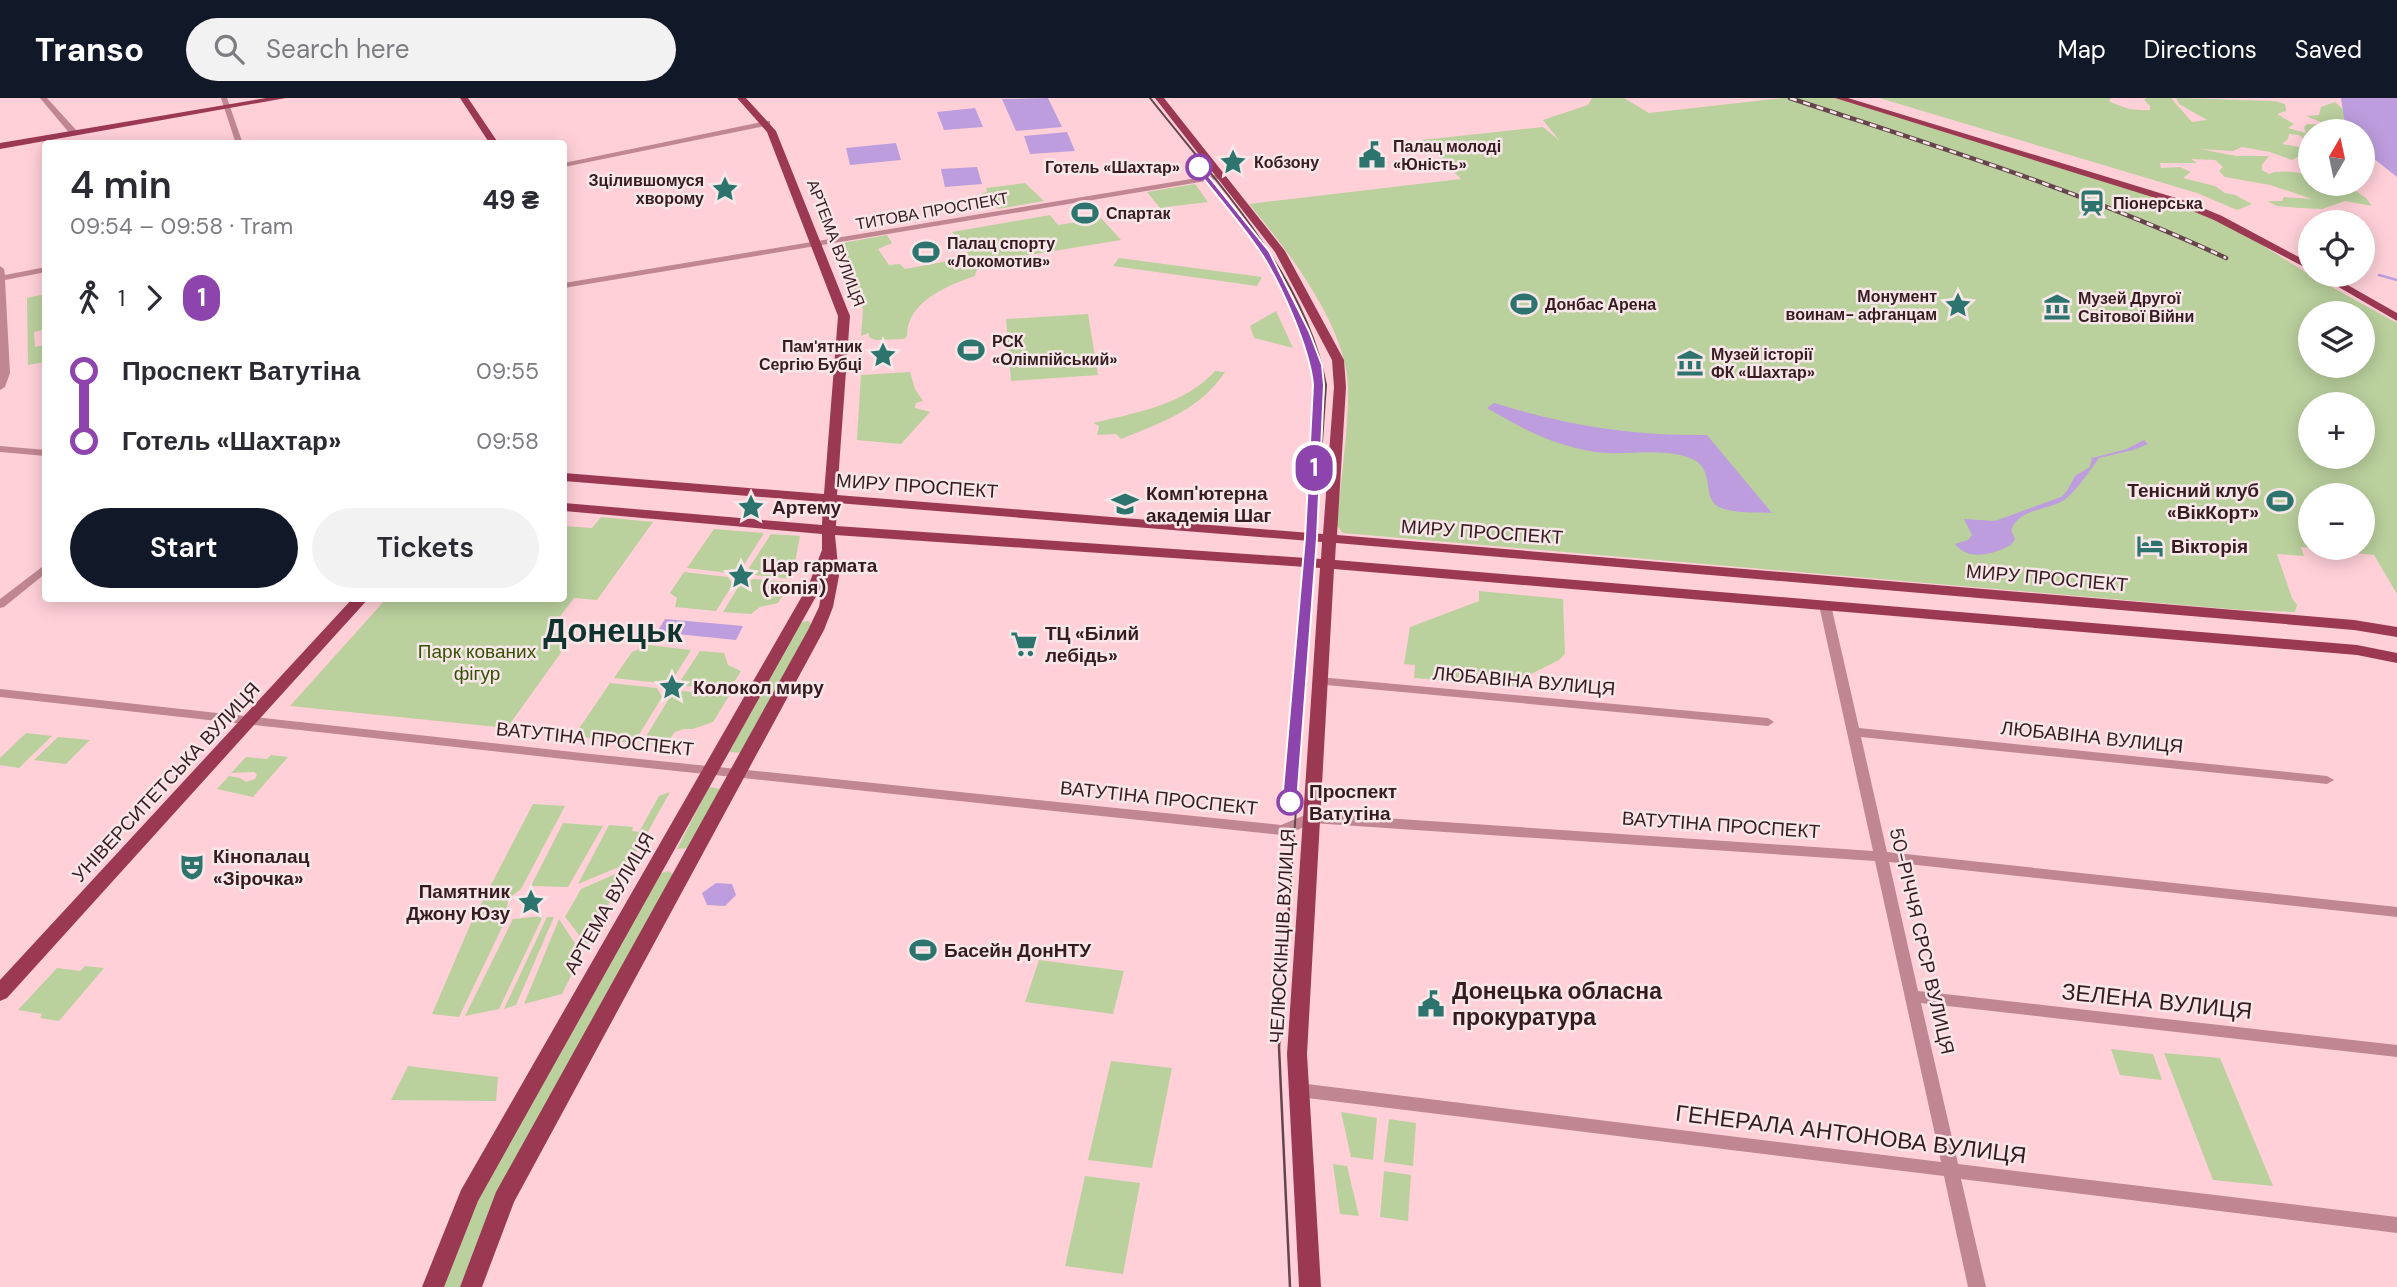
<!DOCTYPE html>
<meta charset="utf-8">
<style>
:root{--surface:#fff;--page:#f2f2f3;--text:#2b2b33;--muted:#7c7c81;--accent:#111827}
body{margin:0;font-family:"DM Sans",sans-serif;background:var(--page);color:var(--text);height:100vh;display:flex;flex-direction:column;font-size:26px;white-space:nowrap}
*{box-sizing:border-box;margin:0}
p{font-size:23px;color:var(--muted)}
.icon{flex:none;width:38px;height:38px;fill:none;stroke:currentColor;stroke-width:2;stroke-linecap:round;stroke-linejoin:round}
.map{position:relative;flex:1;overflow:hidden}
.details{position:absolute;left:42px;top:42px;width:525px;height:462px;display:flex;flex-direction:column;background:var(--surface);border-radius:7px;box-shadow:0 4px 18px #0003}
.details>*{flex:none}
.badge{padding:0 14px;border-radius:23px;font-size:24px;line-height:46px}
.needle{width:46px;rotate:9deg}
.fabs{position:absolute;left:2298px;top:21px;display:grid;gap:14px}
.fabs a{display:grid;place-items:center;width:77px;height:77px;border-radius:50%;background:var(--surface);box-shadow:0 4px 18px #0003;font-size:35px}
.map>.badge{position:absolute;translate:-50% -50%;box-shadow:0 0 0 4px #fff}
.legs{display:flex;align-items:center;gap:10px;height:77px;padding:0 28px;font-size:23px}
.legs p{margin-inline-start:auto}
.head{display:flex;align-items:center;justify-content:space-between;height:119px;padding:0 28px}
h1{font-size:38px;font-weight:600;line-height:52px}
.action{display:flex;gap:14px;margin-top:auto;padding:14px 28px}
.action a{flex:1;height:80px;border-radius:42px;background:var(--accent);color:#fff;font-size:28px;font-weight:600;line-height:80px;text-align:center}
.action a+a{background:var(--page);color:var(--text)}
ul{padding:0 28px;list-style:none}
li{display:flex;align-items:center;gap:24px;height:70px;font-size:26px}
li i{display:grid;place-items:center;width:10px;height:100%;margin:0 9px;background:currentColor}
li i::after{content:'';width:18px;height:18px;margin:-9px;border:5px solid;border-radius:50%;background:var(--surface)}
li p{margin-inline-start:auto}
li:first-child i{background:linear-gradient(#0000 50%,currentColor 0)}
li:last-child i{background:linear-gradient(currentColor 50%,#0000 0)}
header{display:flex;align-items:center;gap:42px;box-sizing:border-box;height:98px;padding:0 35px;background:var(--accent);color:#fff}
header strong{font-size:33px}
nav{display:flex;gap:38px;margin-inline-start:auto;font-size:24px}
.search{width:490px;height:63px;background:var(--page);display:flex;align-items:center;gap:18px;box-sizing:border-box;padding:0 24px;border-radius:38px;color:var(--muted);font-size:26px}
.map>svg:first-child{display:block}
.green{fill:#bad09d;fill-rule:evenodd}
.water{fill:#bd9ddd}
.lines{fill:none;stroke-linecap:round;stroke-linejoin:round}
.stream{stroke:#bd9ddd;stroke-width:2.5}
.minor{fill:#c08792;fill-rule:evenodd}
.major{fill:#9b3953;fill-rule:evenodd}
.tram-far1{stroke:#65454b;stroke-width:2}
.tram{stroke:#65454b;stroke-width:2.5}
.rail-casing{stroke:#65454b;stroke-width:4.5}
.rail{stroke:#f7e7e9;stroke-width:2.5;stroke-dasharray:7;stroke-linecap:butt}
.line-1{fill:#8e44ad;stroke:#fff;stroke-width:2}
.stop-1-dot{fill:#fff;stroke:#8e44ad;stroke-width:3.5}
.labels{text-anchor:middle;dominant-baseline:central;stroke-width:5;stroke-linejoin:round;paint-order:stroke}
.far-poi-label{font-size:16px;font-weight:bold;fill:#361b20;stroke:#f7e7e9;text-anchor:start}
.far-stop-label{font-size:16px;font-weight:bold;fill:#361b20;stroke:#f7e7e9;text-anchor:end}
.far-street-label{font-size:16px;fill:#361b20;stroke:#f7e7e9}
.street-label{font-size:19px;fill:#361b20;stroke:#f7e7e9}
.poi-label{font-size:19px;font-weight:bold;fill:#361b20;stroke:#f7e7e9;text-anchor:start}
.park-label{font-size:19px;fill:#385003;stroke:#f7e7e9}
.stop-label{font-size:19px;font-weight:bold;fill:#361b20;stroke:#f7e7e9;text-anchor:start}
.near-poi-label{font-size:23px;font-weight:bold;fill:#361b20;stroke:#f7e7e9;text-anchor:start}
.near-street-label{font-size:23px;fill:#361b20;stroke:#f7e7e9}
.town-label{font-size:33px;font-weight:bold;fill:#113330;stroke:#f7e7e9}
</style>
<header>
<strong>Transo</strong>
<div class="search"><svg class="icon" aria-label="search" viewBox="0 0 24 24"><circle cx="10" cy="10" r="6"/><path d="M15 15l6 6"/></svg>Search here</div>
<nav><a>Map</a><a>Directions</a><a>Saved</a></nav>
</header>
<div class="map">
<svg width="2397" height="1189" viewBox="0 0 2397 1189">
<rect width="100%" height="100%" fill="#ffd0d8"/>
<!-- green -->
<path class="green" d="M1592,0H1624L1649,15L1783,0H1835L2155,98L2227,125L2310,177L2397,225V496L2374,457L2301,449L2304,458L2277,456L2292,500L2297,507L2295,514L2241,512L1343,435L1337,428C1340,384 1349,332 1348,288C1346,228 1287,151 1249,106L1461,81L1422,42L1543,29L1559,42L1543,22L1588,7ZM2310,215H2362V268H2310ZM2310,306H2362V359H2310ZM2310,397H2362V450H2310Z
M1879,0H2111L2109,3C2123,10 2134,13 2150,12V8L2144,2L2147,0H2171L2192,24L2207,22L2179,6L2176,0L2275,3L2285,6L2286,13L2277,16L2294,26L2288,30L2306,35L2304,29L2307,26L2328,27L2306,18L2319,17L2321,9L2335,4L2352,19L2350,29L2346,33H2310V46L2299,37L2289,36L2288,41L2282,46L2299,49L2310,58L2302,57L2292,62L2270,54L2242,49L2233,53L2200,51L2236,58H2269L2262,67V72L2269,76C2278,71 2301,74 2310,78V86H2346L2366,100L2372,108L2345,103L2322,111L2299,110L2277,108L2267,103H2282L2284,99L2312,101L2270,87L2225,79L2219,73L2223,69L2215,62L2191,61L2197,65H2160L2161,70L2180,69L2191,74L2183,80L2215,88L2225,95L2235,97L2252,106L2237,112L2197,95Z
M1025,85L1044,103L998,111L982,95L987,94L986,90Z
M1195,86L1208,104L1166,109L1168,114L1164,115L1147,94Z
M1050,117L1058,127L1101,120L1121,142L980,165L983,169L976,173L975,178C946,188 907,204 907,238L904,241L875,242L869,239V235L861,238L863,211L836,154L846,152L842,145L887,137L892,145L878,151L889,167L900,166L905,171L970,159L952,134Z
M1119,160L1262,179L1257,188L1113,168Z
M45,196V231L34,234L35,249L45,247V264L28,267L27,200Z
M1276,213L1293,250L1254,240L1250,228Z
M1088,216L1098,277L1011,283L1006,221Z
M1215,273L1225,274C1201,311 1161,325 1121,341L1116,336L1097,337L1099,328L1093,325C1135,315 1185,307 1215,273Z
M910,274L915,291L923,303L916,305L915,310L930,314L901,346L857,342L861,277Z
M601,419L653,424L597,502L574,500L548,534L573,538L507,630L290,608L386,501L564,500V428L592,430Z
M714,431L764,435L742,470L729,475L687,470Z
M771,436L800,438L792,481L755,477L749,470Z
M684,474L728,479L733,486L716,513L675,509L677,500L670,495Z
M754,481L791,484L778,505L760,509L751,516L723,514L740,486Z
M1479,493L1563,501L1565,556L1559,562L1525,579V589L1414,580L1415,567L1404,566L1410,529L1479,503Z
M806,523L810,524L811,527L742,655L729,654L801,525Z
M649,547L691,552L673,581L660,585L614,580L632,554Z
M700,553L724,555L728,567L741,573L729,592L686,588L681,582Z
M610,585L657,590L662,599L634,645L574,638Z
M683,593L729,598L713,624L693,631H683L675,634L669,642L654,647L642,645L670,599Z
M26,635L52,638L19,670L0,667V660Z
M58,639L90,642L66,666L34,662Z
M271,657L288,659L253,699L217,691L229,678L240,680L246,684L255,681L257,676L254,674L231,675L246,659L267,661Z
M709,689L722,691L689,750L677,751Z
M670,694L631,764L578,786L609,727L633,729L632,733L639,734L659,698Z
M533,706L565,708L521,791L508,801L506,821L459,919L432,916L471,825Z
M563,725L603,728L568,789L531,788Z
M627,771L587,847L565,819L581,791Z
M669,773L674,778L491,1109L460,1189H443L476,1106L661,775Z
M543,818L499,911L465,918L513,821Z
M547,819H554L516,907L504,911Z
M559,821L582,856L562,896L524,906Z
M1039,862L1124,873L1113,916L1025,904Z
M85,868L104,870L59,923L40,920L42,916L18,912L57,870L80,873Z
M2111,951L2153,956L2162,982L2120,977Z
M2164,955L2220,960L2273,1088L2213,1082Z
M1111,963L1172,970L1152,1070L1088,1062Z
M408,968L498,979L496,1003L391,1002Z
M1341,1014L1377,1020L1373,1062L1351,1059Z
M1389,1021L1416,1025L1413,1068L1384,1064Z
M1333,1066L1347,1068L1359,1118L1340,1116Z
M1384,1073L1411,1077L1408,1123L1380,1119Z
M1085,1078L1140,1085L1123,1176L1065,1168Z"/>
<!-- water -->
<path class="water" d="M1048,0L1062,29L1016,33L1002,1Z
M2341,0H2397V79L2363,52L2362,33H2346Z
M975,10L983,29L944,32L937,14Z
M1067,34L1075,53L1030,56L1024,38Z
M896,45L901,62L850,67L846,50Z
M977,69L982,86L945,89L941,71Z
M1494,305C1565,327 1633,338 1707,337L1772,415C1756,414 1734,416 1719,409C1700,399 1718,368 1687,359C1662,351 1633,356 1607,355C1563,352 1524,332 1487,310Z
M2144,342L2148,346L2133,352L2099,360C2092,370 2077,391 2068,399C2051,414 2020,408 2011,432L2015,441L2011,447C1994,456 1969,464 1955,446L1968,442L1972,437L1964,421L1995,423L2061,399L2067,393L2075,378L2090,369L2092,360L2127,351Z
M665,521L743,528L736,542L657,534Z
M716,785L732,786L736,797L725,808L707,807L702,795Z"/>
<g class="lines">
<!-- stream -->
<path class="stream" d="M2379,177L2397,182"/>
<!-- minor -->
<path class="minor" d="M40,0H47L77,33V37H71Z
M221,0H227L243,46H236Z
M767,23H770V27L564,69V65Z
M1221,76L1225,78L1224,80L564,190V185Z
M0,168L4,171L5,177L46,169V174L5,182L10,275L5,289L0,292Z
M0,348L46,352V358L0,354Z
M46,466V475L4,509L0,510V501Z
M1825,504L1831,507L1859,630L2327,678L2334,682L2327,686L1861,639L1887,754L2397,809V819L1889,764L1918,893L2397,947V959L1921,905L1958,1066L2397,1119V1135L1961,1081L1986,1189H1968L1944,1078L1299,999L1293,997L1291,992L1293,987L1299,985L1941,1064L1875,763L1312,725L1291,735L1281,737L591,664L0,599V591L591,656L1281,727L1310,715L1873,753L1819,507Z
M1319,579L1768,620L1774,624L1768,628L1315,586L1313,583Z"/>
<!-- major -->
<path class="major" d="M266,0H286L0,51V45Z
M460,0H468L499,46H490Z
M737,0H746L776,33L850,218L837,397L1323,436L1334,289L1332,262L1275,154L1155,0H1164L1285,153L1344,262L1346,289L1337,437L2354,522L2397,529V539L2354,532L1336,445L1335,462L2357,547L2397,555V565L2357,557L1334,471L1307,956L1321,1189H1299L1287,956L1320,470L835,437L839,478L833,509L824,532L514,1104L482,1189H460L496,1094L808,532L819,509L823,486L478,1103L444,1189H422L461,1092L809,486L822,452V436L564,413V405L822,427L823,404L564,383V375L824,396L838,218L767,34ZM837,405L1322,444L1321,461L836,428Z
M1835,0H1848L2186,103L2222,118L2310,165V172L2214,122L2178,107Z
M2318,177H2330L2397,215V223Z
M353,500H369L7,900L0,903V882Z"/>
<!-- tram-far1 -->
<path class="tram-far1" d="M1150,0C1217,85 1306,178 1326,287L1291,782"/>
<!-- tram -->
<path class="tram" d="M1290,1189L1279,949L1291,781"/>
<!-- rail casing -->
<g class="rail-casing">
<path id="rail" d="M1790,0C1937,49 2086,94 2226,160"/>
</g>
<!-- rail -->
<use href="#rail" class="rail"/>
</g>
<!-- line-1 -->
<path class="line-1" d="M1199,66L1269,153L1309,233L1322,267L1324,287L1317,440L1297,704L1290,709L1282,704L1305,440L1313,287C1310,251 1280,183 1259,152C1240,124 1217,98 1196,71Z"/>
<!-- icons -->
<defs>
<g id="civic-bare" transform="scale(2.1)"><path d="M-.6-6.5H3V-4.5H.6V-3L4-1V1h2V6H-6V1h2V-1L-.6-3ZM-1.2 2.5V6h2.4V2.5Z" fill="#2c746d" stroke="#f7e7e9" stroke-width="2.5" paint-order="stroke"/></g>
<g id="sight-bare" transform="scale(2.1)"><path d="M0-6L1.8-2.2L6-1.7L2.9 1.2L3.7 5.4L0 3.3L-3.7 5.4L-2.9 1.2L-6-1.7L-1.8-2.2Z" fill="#2c746d" stroke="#f7e7e9" stroke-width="2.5" paint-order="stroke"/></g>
<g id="station-bare" transform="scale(2.1)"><path d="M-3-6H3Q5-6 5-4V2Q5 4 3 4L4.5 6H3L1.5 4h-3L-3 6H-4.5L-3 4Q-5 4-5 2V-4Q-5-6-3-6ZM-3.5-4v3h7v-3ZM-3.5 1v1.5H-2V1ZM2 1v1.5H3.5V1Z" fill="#2c746d" stroke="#f7e7e9" stroke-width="2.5" paint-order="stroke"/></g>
<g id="stadium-bare" transform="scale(2.1)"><path d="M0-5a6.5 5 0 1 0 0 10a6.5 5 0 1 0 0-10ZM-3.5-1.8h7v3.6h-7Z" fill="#2c746d" stroke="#f7e7e9" stroke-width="2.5" paint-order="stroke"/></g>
<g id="museum-bare" transform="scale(2.1)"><path d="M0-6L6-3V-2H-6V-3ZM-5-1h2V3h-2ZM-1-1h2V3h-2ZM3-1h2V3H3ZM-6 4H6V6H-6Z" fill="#2c746d" stroke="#f7e7e9" stroke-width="2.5" paint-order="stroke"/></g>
<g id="university-bare" transform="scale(2.1)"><path d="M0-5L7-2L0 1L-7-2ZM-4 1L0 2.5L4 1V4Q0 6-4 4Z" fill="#2c746d" stroke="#f7e7e9" stroke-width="2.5" paint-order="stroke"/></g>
<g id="hotel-bare" transform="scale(2.1)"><path d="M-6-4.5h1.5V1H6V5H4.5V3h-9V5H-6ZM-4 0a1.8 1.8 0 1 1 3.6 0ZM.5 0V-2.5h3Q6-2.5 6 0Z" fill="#2c746d" stroke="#f7e7e9" stroke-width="2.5" paint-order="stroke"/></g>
<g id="supermarket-bare" transform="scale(2.1)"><path d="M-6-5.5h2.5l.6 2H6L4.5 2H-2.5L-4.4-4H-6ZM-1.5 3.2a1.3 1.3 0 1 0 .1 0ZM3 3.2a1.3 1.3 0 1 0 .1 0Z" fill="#2c746d" stroke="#f7e7e9" stroke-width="2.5" paint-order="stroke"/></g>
<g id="theatre-bare" transform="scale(2.1)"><path d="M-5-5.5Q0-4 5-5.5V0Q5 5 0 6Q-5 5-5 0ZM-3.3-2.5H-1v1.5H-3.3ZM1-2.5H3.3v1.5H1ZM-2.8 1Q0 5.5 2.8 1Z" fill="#2c746d" stroke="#f7e7e9" stroke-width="2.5" paint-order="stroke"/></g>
</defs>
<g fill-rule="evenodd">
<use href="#civic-bare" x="1372" y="57"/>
<use href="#sight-bare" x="1233" y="64"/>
<use href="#sight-bare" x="725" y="91"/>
<use href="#station-bare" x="2092" y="105"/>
<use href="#stadium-bare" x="1085" y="115"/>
<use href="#stadium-bare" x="926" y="154"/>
<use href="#stadium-bare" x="1524" y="206"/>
<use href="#sight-bare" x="1958" y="207"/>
<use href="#museum-bare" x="2057" y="209"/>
<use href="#stadium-bare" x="971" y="252"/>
<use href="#sight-bare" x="883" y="257"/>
<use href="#museum-bare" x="1690" y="265"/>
<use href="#stadium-bare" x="2280" y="403"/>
<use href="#university-bare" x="1125" y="406"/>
<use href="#sight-bare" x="751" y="409"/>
<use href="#hotel-bare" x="2150" y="448"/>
<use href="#sight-bare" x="741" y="478"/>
<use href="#supermarket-bare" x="1024" y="546"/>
<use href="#sight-bare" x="672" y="589"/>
<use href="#theatre-bare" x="192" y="769"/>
<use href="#sight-bare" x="531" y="804"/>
<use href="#stadium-bare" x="923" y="852"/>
<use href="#civic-bare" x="1431" y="906"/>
</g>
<!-- markers -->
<g class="stop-1-dot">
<circle cx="1199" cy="69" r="12"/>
<circle cx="1290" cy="704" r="12"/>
</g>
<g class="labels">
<!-- far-poi labels -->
<g class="far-poi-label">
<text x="1393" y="48">Палац молоді<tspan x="1393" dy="18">«Юність»</tspan></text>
<text x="1254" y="64">Кобзону</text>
<text x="704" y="82" text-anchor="end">Зцілившомуся<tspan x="704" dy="18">хворому</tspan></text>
<text x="2113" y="105">Піонерська</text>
<text x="1106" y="115">Спартак</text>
<text x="947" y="145">Палац спорту<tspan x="947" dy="18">«Локомотив»</tspan></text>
<text x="1937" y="198" text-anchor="end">Монумент<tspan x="1937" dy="18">воинам- афганцам</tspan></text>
<text x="2078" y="200">Музей Другої<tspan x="2078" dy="18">Світової Війни</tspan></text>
<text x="1545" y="206">Донбас Арена</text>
<text x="992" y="243">РСК<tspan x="992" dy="18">«Олімпійський»</tspan></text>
<text x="862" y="248" text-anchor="end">Пам'ятник<tspan x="862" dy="18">Сергію Бубці</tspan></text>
<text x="1711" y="256">Музей історії<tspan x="1711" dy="18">ФК «Шахтар»</tspan></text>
</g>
<!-- far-stop labels -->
<g class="far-stop-label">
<text x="1180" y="69">Готель «Шахтар»</text>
</g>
<!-- far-street labels -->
<g class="far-street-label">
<text transform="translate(932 113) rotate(-10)">ТИТОВА ПРОСПЕКТ</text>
<text transform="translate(836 145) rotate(69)">АРТЕМА ВУЛИЦЯ</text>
</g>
<!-- street labels -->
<g class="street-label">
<text transform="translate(917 388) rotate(4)">МИРУ ПРОСПЕКТ</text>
<text transform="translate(1482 434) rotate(4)">МИРУ ПРОСПЕКТ</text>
<text transform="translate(2047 480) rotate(5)">МИРУ ПРОСПЕКТ</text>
<text transform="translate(1524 583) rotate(5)">ЛЮБАВІНА ВУЛИЦЯ</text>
<text transform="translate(2092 639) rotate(6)">ЛЮБАВІНА ВУЛИЦЯ</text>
<text transform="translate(595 641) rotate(6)">ВАТУТІНА ПРОСПЕКТ</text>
<text transform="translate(166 684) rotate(-47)">УНІВЕРСИТЕТСЬКА ВУЛИЦЯ</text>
<text transform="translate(1159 700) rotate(6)">ВАТУТІНА ПРОСПЕКТ</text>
<text transform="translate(1721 727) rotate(4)">ВАТУТІНА ПРОСПЕКТ</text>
<text transform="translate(609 805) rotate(-60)">АРТЕМА ВУЛИЦЯ</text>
<text transform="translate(1282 838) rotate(-87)">ЧЕЛЮСКІНЦІВ ВУЛИЦЯ</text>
<text transform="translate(1922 843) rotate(77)">50-РІЧЧЯ СРСР ВУЛИЦЯ</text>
</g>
<!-- poi labels -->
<g class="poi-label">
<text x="2259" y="392" text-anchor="end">Тенісний клуб<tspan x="2259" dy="22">«ВікКорт»</tspan></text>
<text x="1146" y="395">Комп'ютерна<tspan x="1146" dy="22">академія Шаг</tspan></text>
<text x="772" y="409">Артему</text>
<text x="2171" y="448">Вікторія</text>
<text x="762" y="467">Цар гармата<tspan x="762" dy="22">(копія)</tspan></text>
<text x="1045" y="535">ТЦ «Білий<tspan x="1045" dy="22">лебідь»</tspan></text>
<text x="693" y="589">Колокол миру</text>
<text x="213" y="758">Кінопалац<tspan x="213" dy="22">«Зірочка»</tspan></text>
<text x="510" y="793" text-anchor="end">Памятник<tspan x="510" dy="22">Джону Юзу</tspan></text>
<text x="944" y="852">Басейн ДонНТУ</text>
</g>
<!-- park labels -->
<g class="park-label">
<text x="477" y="553">Парк кованих<tspan x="477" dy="22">фігур</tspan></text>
</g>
<!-- stop labels -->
<g class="stop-label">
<text x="1309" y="693">Проспект<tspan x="1309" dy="22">Ватутіна</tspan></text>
</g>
<!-- near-poi labels -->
<g class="near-poi-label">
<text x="1452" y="893">Донецька обласна<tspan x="1452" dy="26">прокуратура</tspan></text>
</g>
<!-- near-street labels -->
<g class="near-street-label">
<text transform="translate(2157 903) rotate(6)">ЗЕЛЕНА ВУЛИЦЯ</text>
<text transform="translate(1851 1036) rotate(7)">ГЕНЕРАЛА АНТОНОВА ВУЛИЦЯ</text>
</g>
<!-- town labels -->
<g class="town-label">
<text x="613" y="532">Донецьк</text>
</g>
</g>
</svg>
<div class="fabs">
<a><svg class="needle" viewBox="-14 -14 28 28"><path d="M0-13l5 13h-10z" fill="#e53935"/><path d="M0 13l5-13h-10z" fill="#7c7c81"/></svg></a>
<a><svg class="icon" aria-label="locate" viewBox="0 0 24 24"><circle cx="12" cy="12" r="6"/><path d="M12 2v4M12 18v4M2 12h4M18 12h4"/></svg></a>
<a><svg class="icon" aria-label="layers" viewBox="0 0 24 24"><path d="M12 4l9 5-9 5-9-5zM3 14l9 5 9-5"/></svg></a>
<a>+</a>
<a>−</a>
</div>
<b class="badge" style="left:1314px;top:370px;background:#8e44ad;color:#fff">1</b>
<section class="details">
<div class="head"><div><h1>4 min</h1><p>09:54 – 09:58 · Tram</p></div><b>49 ₴</b></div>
<div class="legs"><svg class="icon" aria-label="walk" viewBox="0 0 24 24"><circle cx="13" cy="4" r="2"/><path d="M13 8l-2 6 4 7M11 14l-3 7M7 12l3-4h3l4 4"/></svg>1<svg class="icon" aria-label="forward" viewBox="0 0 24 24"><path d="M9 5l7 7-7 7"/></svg><b class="badge" style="background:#8e44ad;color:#fff">1</b></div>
<ul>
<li><i style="color:#8e44ad"></i><b>Проспект Ватутіна</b><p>09:55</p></li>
<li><i style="color:#8e44ad"></i><b>Готель «Шахтар»</b><p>09:58</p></li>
</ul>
<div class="action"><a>Start</a><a>Tickets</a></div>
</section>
</div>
